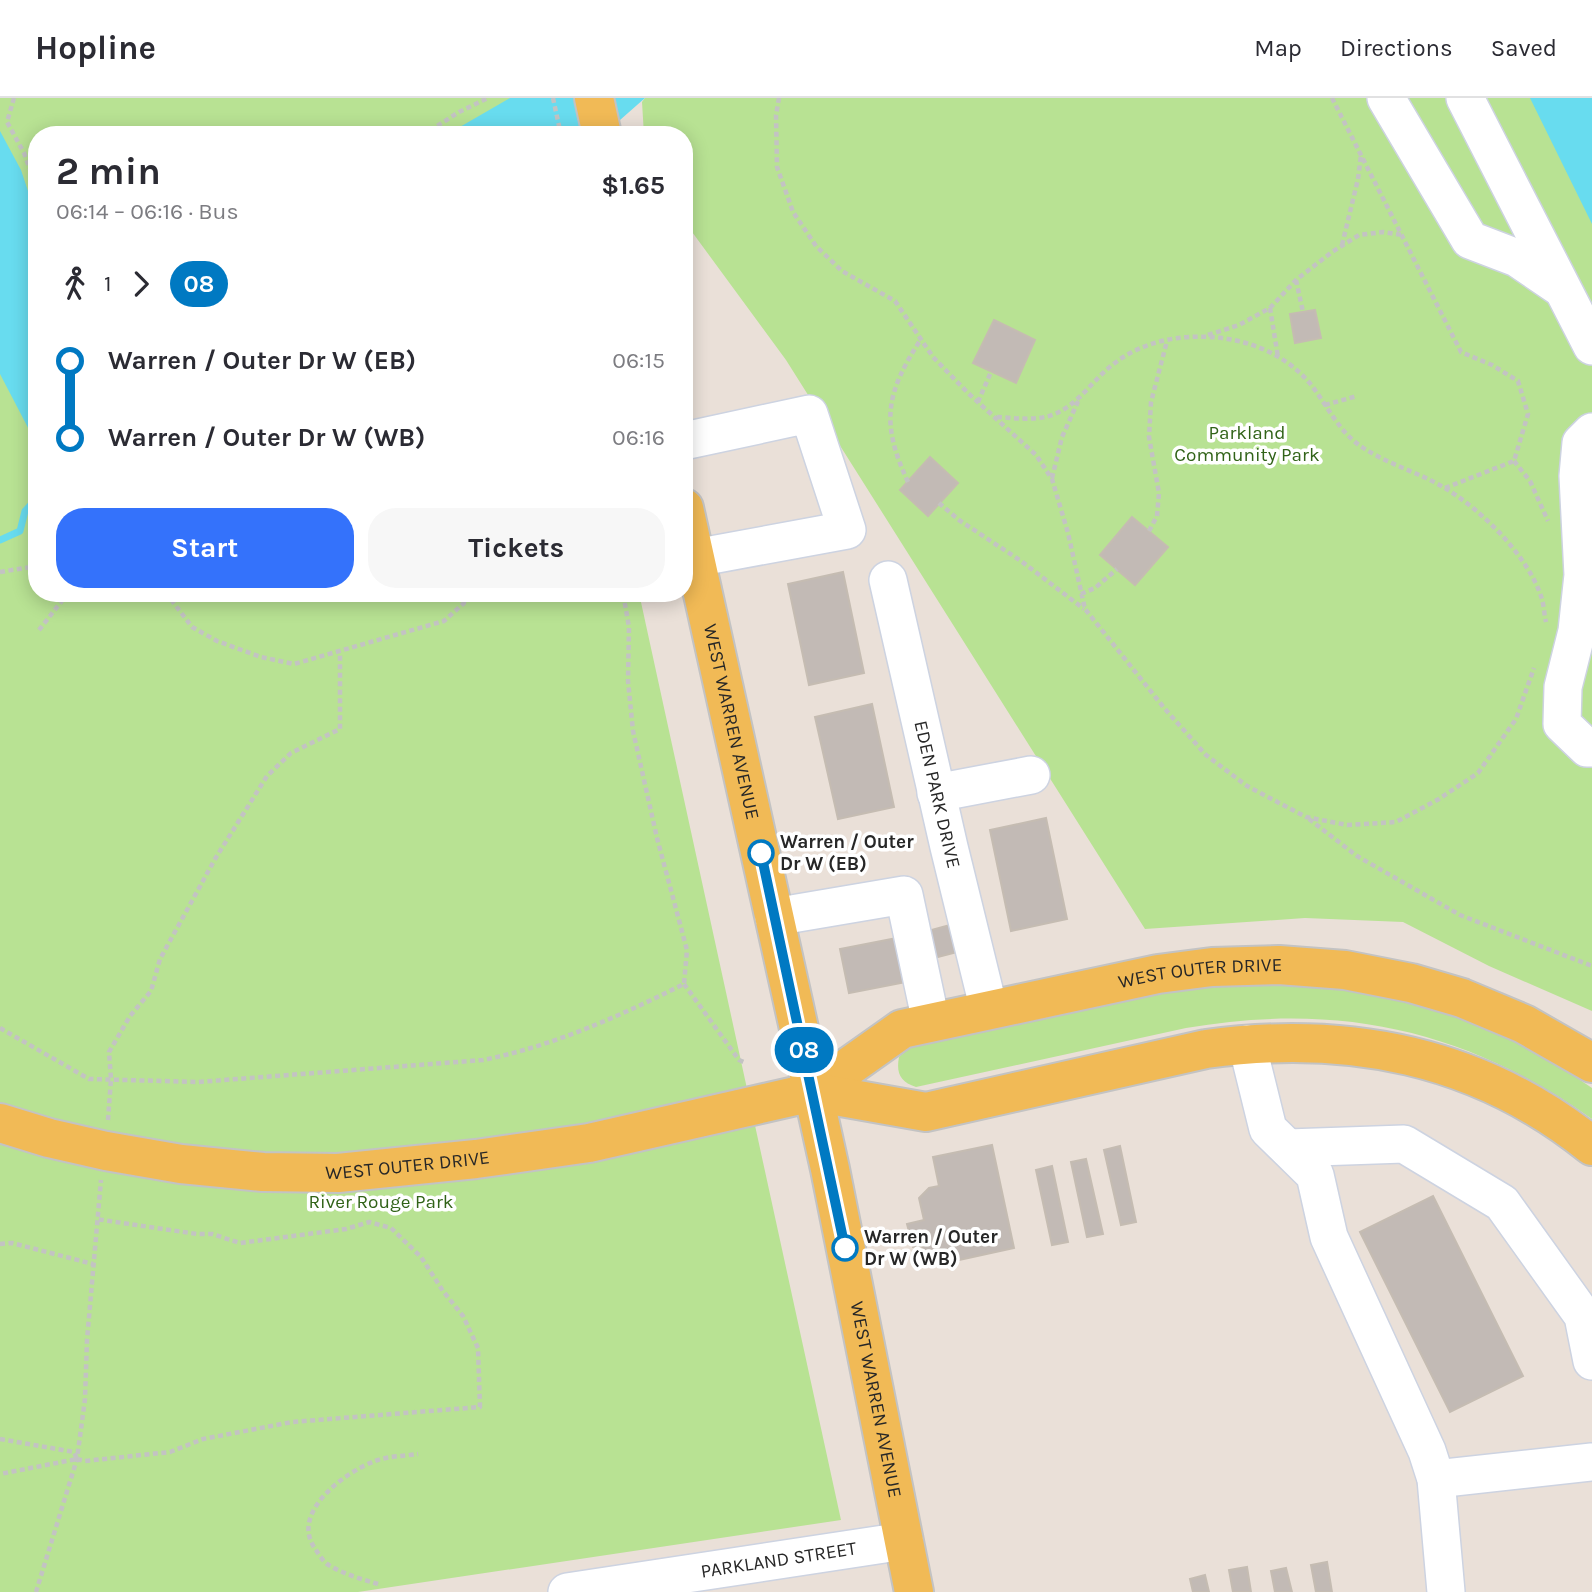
<!DOCTYPE html>
<meta charset="utf-8">
<style>
:root{--surface:#fff;--page:#f7f7f7;--text:#2b2b33;--muted:#7c7c81;--line:#e1e1e2;--accent:#3472fb}
body{margin:0;font-family:Karla,sans-serif;background:var(--page);color:var(--text);height:100vh;display:flex;flex-direction:column;font-size:26px;white-space:nowrap}
*{box-sizing:border-box;margin:0}
p{font-size:23px;color:var(--muted)}
.icon{flex:none;width:38px;height:38px;fill:none;stroke:currentColor;stroke-width:2;stroke-linecap:round;stroke-linejoin:round}
.map{position:relative;flex:1;overflow:hidden}
.details{position:absolute;left:28px;top:28px;width:665px;height:476px;display:flex;flex-direction:column;background:var(--surface);border-radius:28px;box-shadow:0 4px 18px #0003}
.details>*{flex:none}
.badge{padding:0 14px;border-radius:23px;font-size:24px;line-height:46px}
.map>.badge{position:absolute;translate:-50% -50%;box-shadow:0 0 0 4px #fff}
.legs{display:flex;align-items:center;gap:10px;height:77px;padding:0 28px;font-size:23px}
.legs p{margin-inline-start:auto}
.overview{display:flex;align-items:center;justify-content:space-between;height:119px;padding:0 28px}
h1{font-size:38px;font-weight:700;line-height:52px}
.button{display:flex;gap:14px;margin-top:auto;padding:14px 28px}
.button a{flex:1;height:80px;border-radius:28px;background:var(--accent);color:#fff;font-size:28px;font-weight:700;line-height:80px;text-align:center}
.button a+a{background:var(--page);color:var(--text)}
ul{padding:0 28px;list-style:none}
li{display:flex;align-items:center;gap:24px;height:77px;font-size:26px}
li i{display:grid;place-items:center;width:10px;height:100%;margin:0 9px;background:currentColor}
li i::after{content:'';width:18px;height:18px;margin:-9px;border:5px solid;border-radius:50%;background:var(--surface)}
li p{margin-inline-start:auto}
li:first-child i{background:linear-gradient(#0000 50%,currentColor 0)}
li:last-child i{background:linear-gradient(currentColor 50%,#0000 0)}
header{display:flex;align-items:center;gap:42px;box-sizing:border-box;height:98px;padding:0 35px;background:var(--surface);border-bottom:2px solid var(--line)}
header strong{font-size:33px}
nav{display:flex;gap:38px;margin-inline-start:auto;font-size:24px}
.map>svg:first-child{display:block}
.green{fill:#b8e293}
.water{fill:#68dcef}
.lines{fill:none;stroke-linecap:round;stroke-linejoin:round}
.stream{stroke:#68dcef;stroke-width:7}
.building{fill:#c2bab5;stroke:#c5bcb2;stroke-width:2}
.minor-casing{stroke:#cdd3e1;stroke-width:40}
.major-casing{stroke:#c3c3c3;stroke-width:42}
.path{stroke:#c3c3c3;stroke-width:4.5;stroke-dasharray:5 3.5;stroke-linecap:butt}
.minor{stroke:#fff;stroke-width:37}
.major{stroke:#f1ba56;stroke-width:38}
.line-1-casing{stroke:#fff;stroke-width:16}
.line-1{stroke:#0079c2;stroke-width:10}
.stop-1-dot{fill:#fff;stroke:#0079c2;stroke-width:3.5}
.labels{text-anchor:middle;dominant-baseline:central;stroke-width:7;stroke-linejoin:round;paint-order:stroke}
.park-label{font-size:19px;fill:#316318;stroke:#fff}
.street-label{font-size:19px;fill:#272727;stroke:#fff}
.stop-label{font-size:19px;font-weight:bold;fill:#272727;stroke:#fff;text-anchor:start}
</style>
<header>
<strong>Hopline</strong>
<nav><a>Map</a><a>Directions</a><a>Saved</a></nav>
</header>
<div class="map">
<svg width="1592" height="1494" viewBox="0 0 1592 1494">
<rect width="100%" height="100%" fill="#eae0d8"/>
<!-- green -->
<path class="green" d="M0,0H543L552,37H37V495H639L841,1422L358,1494H0Z
M645,0H1592V913L1489,868L1403,824L1305,820L1145,831L786,262L684,123V37H644L642,4Z
M1261,885C1302,888 1343,890 1383,897C1458,911 1530,947 1592,990V1021C1465,931 1338,904 1186,930L916,989C900,984 896,975 899,959L912,948L1172,891Z"/>
<!-- water -->
<path class="water" d="M510,0H645L603,37H446Z
M1530,0H1592V126Z
M0,33L21,72L37,120V347L0,276Z"/>
<g class="lines">
<!-- stream -->
<path class="stream" d="M0,442L20,433L25,413L37,400"/>
</g>
<!-- building -->
<path class="building" d="M1315,212L1321,240L1295,245L1290,216Z
M994,222L1035,242L1016,285L973,265Z
M930,359L958,385L928,418L900,392Z
M1132,419L1168,449L1135,487L1100,457Z
M843,474L864,575L809,587L788,486Z
M872,606L894,709L838,721L815,619Z
M1046,720L1067,821L1011,833L990,732Z
M950,827L957,854L934,860L928,833Z
M897,840L906,884L849,895L840,851Z
M992,1047L1014,1150L927,1169L922,1148L913,1149L907,1126L924,1122L919,1100L929,1090L939,1088L933,1059Z
M1120,1048L1136,1124L1121,1127L1104,1052Z
M1086,1061L1103,1136L1087,1139L1071,1064Z
M1052,1068L1068,1144L1052,1147L1036,1072Z
M1433,1098L1523,1278L1450,1314L1360,1134Z
M1327,1464L1332,1494H1316L1311,1467Z
M1247,1469L1251,1494H1233L1229,1472Z
M1286,1470L1292,1494H1275L1271,1473Z
M1205,1477L1209,1494H1193L1190,1481Z"/>
<g class="lines">
<!-- minor casing -->
<g class="minor-casing">
<g id="minor">
<path d="M1386,0L1470,142L1517,160L1558,188"/>
<path d="M1465,0L1592,248"/>
<path d="M1592,334L1581,345L1578,378L1583,477L1577,533L1563,589L1562,626L1587,650H1592"/>
<path d="M684,343L809,316L847,432L695,460"/>
<path id="s1" d="M888,482L949,749L989,912"/>
<path d="M936,695L1031,677"/>
<path d="M774,819L904,797L931,924"/>
<path d="M1247,946L1268,1031L1315,1077L1329,1139L1427,1353L1436,1381L1446,1494"/>
<path d="M1288,1050L1404,1046L1502,1105L1583,1218L1592,1263"/>
<path d="M1436,1381L1592,1364"/>
<path id="s2" d="M567,1494L904,1443"/>
</g>
</g>
<!-- major casing -->
<g class="major-casing">
<g id="major">
<path d="M594,0L602,37"/>
<path id="s3" d="M684,410L830,1071L914,1494"/>
<path id="s4" d="M813,994L902,931L1158,876L1212,869L1279,867L1345,872L1411,885L1462,900L1524,926L1592,965"/>
<path id="s5" d="M0,1025L49,1040L106,1053L181,1066L263,1074L338,1075L476,1061L589,1045L813,994L926,1014L1206,951C1347,932 1478,956 1592,1048"/>
</g>
</g>
<!-- path -->
<path class="path" d="M14,0L7,24L24,55L37,91
M553,0L561,37
M779,0L776,17L777,69L793,114L816,148L842,173L895,203L933,259L968,295L1036,357L1052,381L1068,435L1085,511L1165,611L1206,657L1247,688L1306,719L1347,727L1396,724L1439,701L1478,675L1516,621L1534,570
M1332,0L1461,254L1492,267L1518,283L1528,316L1514,363
M423,37L459,14L488,0
M1342,147L1358,81L1361,57
M1296,182L1303,214
M1270,210L1278,259
M1208,237L1239,227L1270,210L1296,182L1332,154L1359,137L1383,134L1402,137
M978,304L991,274
M1325,307L1357,298
M997,319C1017,320 1040,324 1059,314C1075,306 1087,291 1099,279C1123,254 1154,241 1189,239C1234,236 1283,251 1312,288C1328,309 1340,335 1362,349C1387,366 1418,374 1443,389C1481,411 1527,457 1541,498C1544,506 1544,516 1546,524
M1514,363L1530,383L1548,423
M1052,380L1062,339L1080,299
M908,384C880,324 886,295 921,241
M1445,390L1514,363
M939,405L959,422L1021,463L1084,511
M1149,433L1157,418L1159,395L1149,339L1151,304L1167,243
M0,474L37,468
M166,495L192,529L217,543L261,559L294,566L444,523L464,505V495
M1081,496L1095,490L1117,471
M39,532L68,495
M1309,721L1357,758L1460,817L1592,868
M684,886L739,962L746,965
M0,930L89,981L198,984L483,962C553,948 620,918 684,886L687,852L657,740L633,633L628,583L629,529L623,495
M108,1022L111,981L109,954L130,918L151,893L160,861L215,761L267,678L291,655L340,631V555
M0,1146L12,1145L93,1166
M0,1341L74,1354L77,1361L0,1376
M77,1361L85,1363L170,1354L203,1341L292,1324L480,1309L478,1250L463,1218L443,1193L421,1159L391,1130L369,1124L346,1131L240,1145L212,1136H197L96,1121
M378,1486C361,1481 343,1476 327,1466C322,1462 318,1455 314,1449C291,1414 345,1374 375,1363C388,1358 405,1358 418,1356
M36,1494L77,1361L85,1301L87,1242L101,1082"/>
<!-- minor -->
<use href="#minor" class="minor"/>
<!-- major -->
<use href="#major" class="major"/>
</g>
<g class="lines">
<!-- line-1 casing -->
<g class="line-1-casing">
<path id="line-1" d="M761,755L845,1150"/>
</g>
<!-- line-1 -->
<use href="#line-1" class="line-1"/>
</g>
<!-- markers -->
<g class="stop-1-dot">
<circle cx="761" cy="755" r="12"/>
<circle cx="845" cy="1150" r="12"/>
</g>
<g class="labels">
<!-- park labels -->
<g class="park-label">
<text x="1247" y="335">Parkland<tspan x="1247" dy="22">Community Park</tspan></text>
<text x="381" y="1104">River Rouge Park</text>
</g>
<!-- street labels -->
<g class="street-label">
<text stroke="none"><textPath href="#s3" startOffset="219">WEST WARREN AVENUE</textPath></text>
<text stroke="none"><textPath href="#s1" startOffset="220">EDEN PARK DRIVE</textPath></text>
<text stroke="none"><textPath href="#s4" startOffset="413">WEST OUTER DRIVE</textPath></text>
<text stroke="none"><textPath href="#s5" startOffset="413">WEST OUTER DRIVE</textPath></text>
<text stroke="none"><textPath href="#s3" startOffset="912">WEST WARREN AVENUE</textPath></text>
<text stroke="none"><textPath href="#s2" startOffset="214">PARKLAND STREET</textPath></text>
</g>
<!-- stop labels -->
<g class="stop-label">
<text x="780" y="744">Warren / Outer<tspan x="780" dy="22">Dr W (EB)</tspan></text>
<text x="864" y="1139">Warren / Outer<tspan x="864" dy="22">Dr W (WB)</tspan></text>
</g>
</g>
</svg>
<b class="badge" style="left:804px;top:952px;background:#0079c2;color:#fff">08</b>
<section class="details">
<div class="overview"><div><h1>2 min</h1><p>06:14 – 06:16 · Bus</p></div><b>$1.65</b></div>
<div class="legs"><svg class="icon" aria-label="walk" viewBox="0 0 24 24"><circle cx="13" cy="4" r="2"/><path d="M13 8l-2 6 4 7M11 14l-3 7M7 12l3-4h3l4 4"/></svg>1<svg class="icon" aria-label="forward" viewBox="0 0 24 24"><path d="M9 5l7 7-7 7"/></svg><b class="badge" style="background:#0079c2;color:#fff">08</b></div>
<ul>
<li><i style="color:#0079c2"></i><b>Warren / Outer Dr W (EB)</b><p>06:15</p></li>
<li><i style="color:#0079c2"></i><b>Warren / Outer Dr W (WB)</b><p>06:16</p></li>
</ul>
<div class="button"><a>Start</a><a>Tickets</a></div>
</section>
</div>
